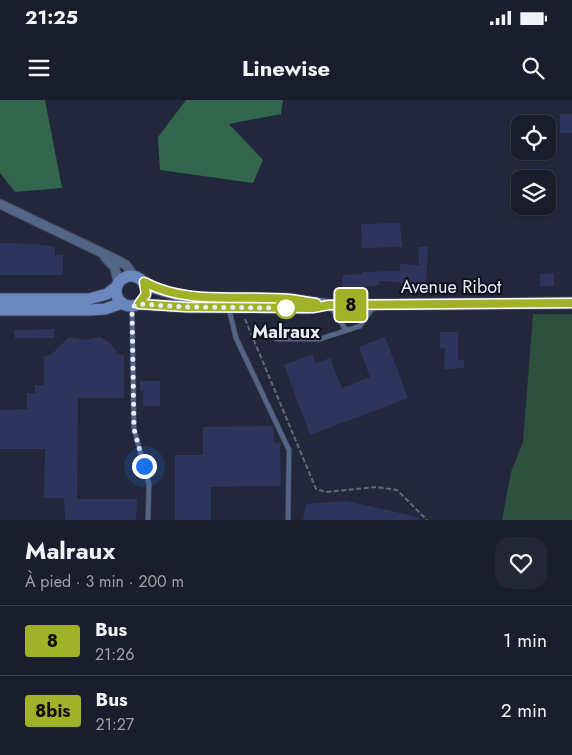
<!DOCTYPE html>
<html lang="fr">
<meta charset="utf-8">
<style>
:root{--surface:#1a1d2c;--page:#232634;--text:#f1f3f6;--muted:#9fa2a9;--line:#383b48}
body{margin:0;font-family:Jost,sans-serif;background:var(--page);color:var(--text);height:100vh;display:flex;flex-direction:column;font-size:19px;white-space:nowrap}
*{box-sizing:border-box;margin:0}
p{font-size:16px;color:var(--muted)}
.icon{flex:none;width:28px;height:28px;fill:none;stroke:currentColor;stroke-width:2;stroke-linecap:round;stroke-linejoin:round}
.map{position:relative;height:420px;overflow:hidden}
.details{display:flex;flex-direction:column;background:var(--surface);flex:1}
.details>*{flex:none}
.badge{padding:0 10px;border-radius:4px;font-size:18px;line-height:32px}
.tools{position:absolute;left:511px;top:15px;display:grid;gap:10px}
.tools a{display:grid;place-items:center;width:45px;height:45px;border-radius:10px;background:var(--surface);box-shadow:0 1px 4px #0004,0 0 0 1px var(--line);font-size:25px}
.you{position:absolute;width:25px;height:25px;margin:-12px;border:4px solid #fff;border-radius:50%;background:#1a73e8;box-shadow:0 0 0 8px #1a73e833}
.map>.badge{position:absolute;translate:-50% -50%;box-shadow:0 0 0 2px #fff}
.round{display:grid;place-items:center;flex:none;width:52px;height:52px;border-radius:15px;background:var(--page)}
.overview{display:flex;align-items:center;justify-content:space-between;height:85px;padding:0 25px}
h1{font-size:24px;font-weight:700;line-height:38px}
ul{padding:0;list-style:none}
li{display:flex;align-items:center;gap:15px;height:70px;padding:0 25px;border-top:1px solid var(--line)}
li div{flex:1}
li b{display:block;font-size:19px}
li em{font-style:normal}
li .badge{min-width:55px;font-weight:700;text-align:center}
.status{display:flex;justify-content:space-between;align-items:center;height:35px;padding:0 25px;background:var(--surface);direction:ltr}
.status svg{height:14px;fill:currentColor}
header{display:flex;justify-content:space-between;align-items:center;height:65px;padding:0 25px;background:var(--surface);font-size:22px;font-weight:700}
.map>svg:first-child{display:block}
.green{fill:#2d503f}
.forest{fill:#32674e}
.building{fill:#2d355d}
.lines{fill:none;stroke-linecap:round;stroke-linejoin:round}
.lane-casing{stroke:#3f4256;stroke-width:6}
.street-casing{stroke:#3f4256;stroke-width:11}
.secondary-casing{stroke:#3f4256;stroke-width:13}
.path{stroke:#65687a;stroke-width:2;stroke-dasharray:5 2.5;stroke-linecap:butt}
.lane{stroke:#546688;stroke-width:4.5}
.street{stroke:#546688;stroke-width:9}
.secondary{stroke:#6b88be;stroke-width:11}
.line-casing{stroke:#fff;stroke-width:11}
.line{stroke:#a0b227;stroke-width:8}
.walk{stroke:#e8ebf9;stroke-width:5;stroke-dasharray:0 9}
.stop-dot{fill:#fff;stroke:#a0b227;stroke-width:2.5}
.labels{text-anchor:middle;dominant-baseline:central;stroke-width:4;stroke-linejoin:round;paint-order:stroke}
.street-label{font-size:18px;fill:#e8ebf9;stroke:#0f111a}
.stop-label{font-size:18px;font-weight:bold;fill:#e8ebf9;stroke:#0f111a}
</style>
<div class="status"><b>21:25</b><svg viewBox="0 0 49 12"><path d="M0 12V9h3v3zM5 12V6h3v6zM10 12V3h3v9zM15 12V0h3v12zM26 1h20v11H26zM47 4h2v5h-2z"/></svg></div>
<header><svg class="icon" aria-label="menu" viewBox="0 0 24 24"><path d="M4 6h16M4 12h16M4 18h16"/></svg>Linewise<svg class="icon" aria-label="search" viewBox="0 0 24 24"><circle cx="10" cy="10" r="6"/><path d="M15 15l6 6"/></svg></header>
<div class="map">
<svg width="572" height="420" viewBox="0 0 572 420">
<rect width="100%" height="100%" fill="#23273b"/>
<!-- green -->
<path class="green" d="M533,214H572V420H502L511,372L523,342Z"/>
<!-- forest -->
<path class="forest" d="M0,0H45L62,88L15,92L0,73Z
M186,0H283L281,14L229,24L263,60L253,83L160,70L158,37Z"/>
<!-- building -->
<path class="building" d="M560,14H572V33H560Z
M400,123L402,147L362,148L361,124Z
M0,143L36,144L55,147V155H63V175H0Z
M418,147H428L426,187H419V185L399,183V182L379,181L380,185L342,189L343,175L362,174V172L400,171V164L419,165Z
M554,173V186L540,187V174Z
M54,229V238H15L14,230Z
M440,232H458V260H464V268L444,269L445,248H440Z
M69,237L85,240L100,237L111,244L117,253L124,256V298H78L77,399H137L136,420H65L64,398H44L45,349H0V310L27,309V293H35V285H44V257L53,253Z
M385,237L408,298L310,335L284,265L312,254L316,263L330,258L342,288L370,277L359,247Z
M140,281H160V306H143V291H140Z
M273,326L274,342L280,343L281,386L211,387V420H175V355H203V327Z
M346,401L418,417V420H303L306,404Z"/>
<g class="lines">
<!-- lane casing -->
<g class="lane-casing">
<path id="lane" d="M134,206L132,210L134,329L149,384L148,420
M330,206L346,230
M229,209L236,238L289,350L288,420
M276,239H320L360,226L374,206"/>
</g>
<!-- street casing -->
<g class="street-casing">
<path id="street" d="M0,104L117,160L126,165L134,176
M105,157L115,168L118,182"/>
</g>
<!-- secondary casing -->
<g class="secondary-casing">
<path id="secondary" d="M116 191a15 15 0 1 1 30 0a15 15 0 1 1-30 0Z
M144,182L154,188L181,196L201,198L288,199L329,205L572,203
M0,199H89L107,194L116,187
M139,204L186,207L308,208
M0,210H90L105,209L122,203"/>
</g>
<!-- path -->
<path class="path" d="M245,219L316,389L326,392L376,387L397,390L427,420"/>
<!-- lane -->
<use href="#lane" class="lane"/>
<!-- street -->
<use href="#street" class="street"/>
<!-- secondary -->
<use href="#secondary" class="secondary"/>
</g>
<g class="lines">
<!-- line casing -->
<g class="line-casing">
<path id="line" d="M316,203C307,202 298,200 289,199C239,194 190,206 144,182L146,194L139,204L186,207L313,208L329,205L572,203"/>
</g>
<!-- line -->
<use href="#line" class="line"/>
<!-- walk -->
<path class="walk" d="M144,366L134,329L132,210L134,206L139,204L186,207L286,208"/>
</g>
<!-- markers -->
<circle class="stop-dot" cx="286" cy="208" r="10"/>
<g class="labels">
<!-- street labels -->
<g class="street-label">
<text x="451" y="187">Avenue Ribot</text>
</g>
<!-- stop labels -->
<g class="stop-label">
<text x="286" y="232">Malraux</text>
</g>
</g>
</svg>
<div class="tools">
<a><svg class="icon" aria-label="locate" viewBox="0 0 24 24"><circle cx="12" cy="12" r="6"/><path d="M12 2v4M12 18v4M2 12h4M18 12h4"/></svg></a>
<a><svg class="icon" aria-label="layers" viewBox="0 0 24 24"><path d="M12 4l9 5-9 5-9-5zM3 14l9 5 9-5"/></svg></a>
</div>
<div class="you" style="left:144px;top:366px"></div>
<b class="badge" style="left:351px;top:205px;background:#a0b227;color:#111">8</b>
</div>
<section class="details">
<div class="overview"><div><h1>Malraux</h1><p>À pied · 3 min · 200 m</p></div><a class="round"><svg class="icon" aria-label="heart" viewBox="0 0 24 24"><path d="M12 20l-8-8c-3-5 5-10 8-4 3-6 11-1 8 4z"/></svg></a></div>
<ul>
<li><span class="badge" style="background:#a0b227;color:#111">8</span><div><b>Bus</b><p>21:26</p></div><em>1 min</em></li>
<li><span class="badge" style="background:#a0b227;color:#111">8bis</span><div><b>Bus</b><p>21:27</p></div><em>2 min</em></li>
</ul>
</section>
